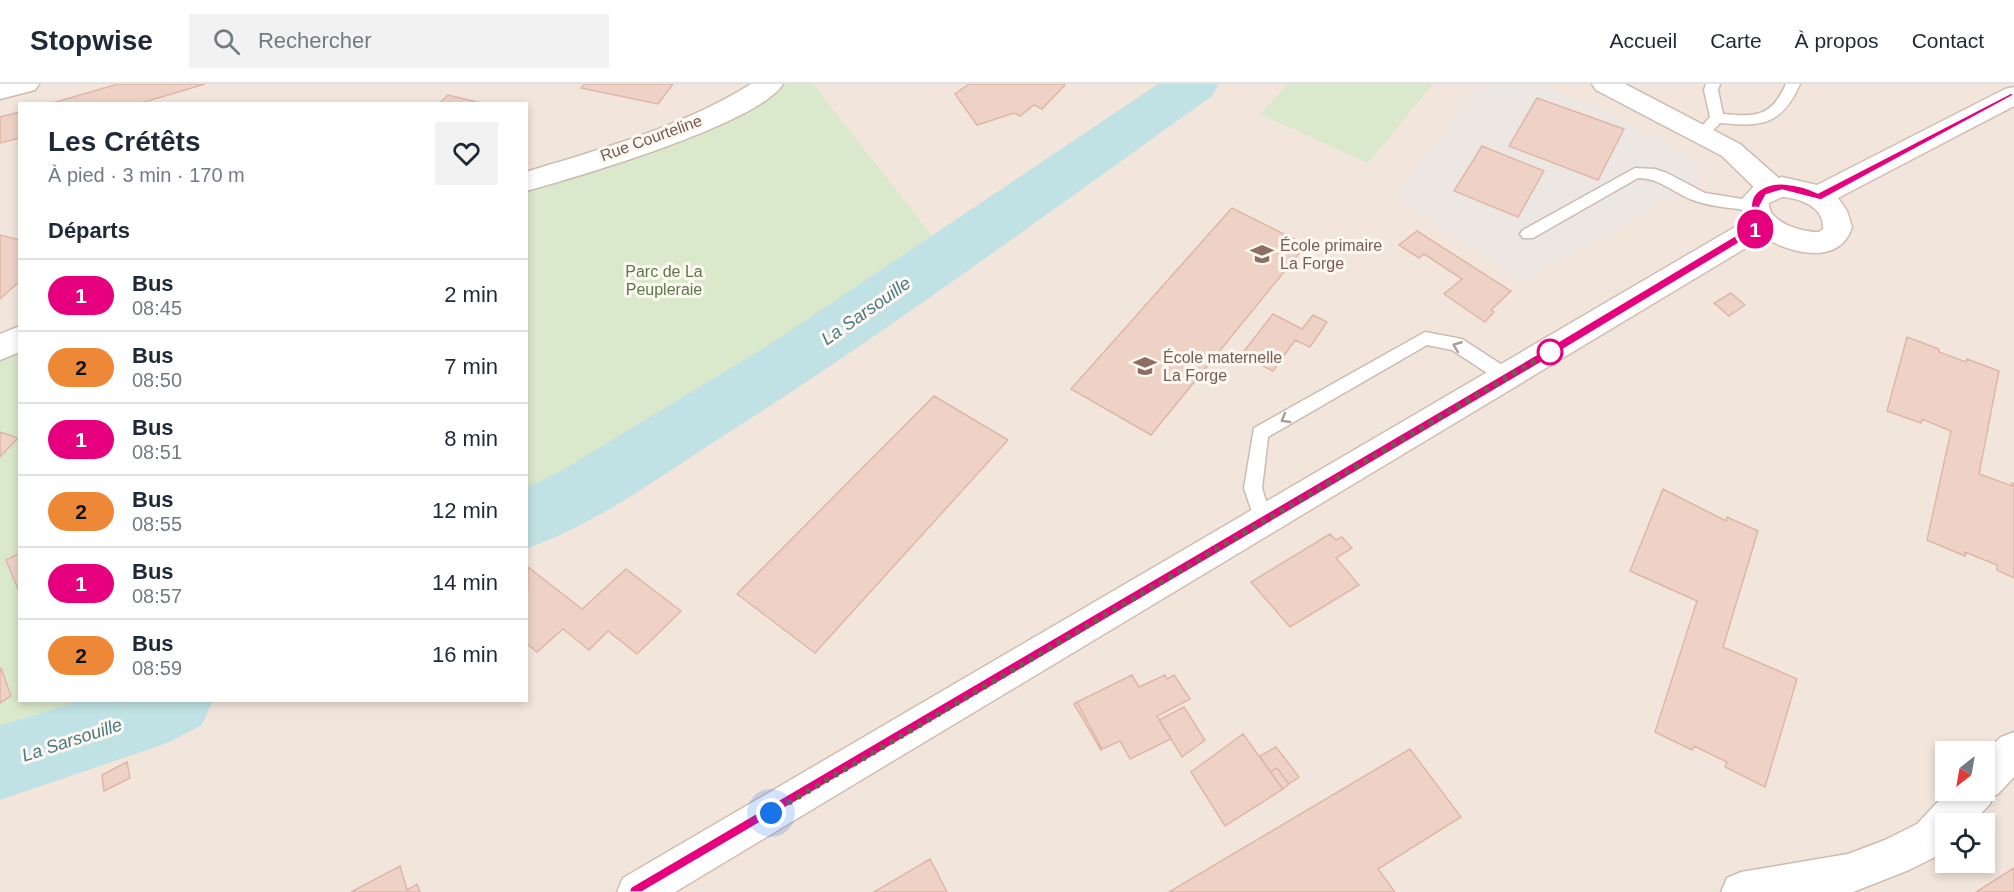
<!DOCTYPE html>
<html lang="fr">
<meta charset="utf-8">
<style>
:root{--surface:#fff;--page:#f2f2f3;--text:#1f2937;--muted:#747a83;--line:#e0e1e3}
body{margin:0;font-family:Arial,sans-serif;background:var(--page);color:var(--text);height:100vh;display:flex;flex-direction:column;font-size:22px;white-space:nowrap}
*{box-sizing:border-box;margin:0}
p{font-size:20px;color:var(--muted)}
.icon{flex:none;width:33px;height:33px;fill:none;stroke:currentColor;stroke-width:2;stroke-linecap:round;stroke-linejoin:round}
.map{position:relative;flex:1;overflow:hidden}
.details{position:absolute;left:18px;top:18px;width:510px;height:600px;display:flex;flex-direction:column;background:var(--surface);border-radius:0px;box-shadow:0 3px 9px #0003}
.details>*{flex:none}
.badge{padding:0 12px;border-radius:20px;font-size:21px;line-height:39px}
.needle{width:39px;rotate:211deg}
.tools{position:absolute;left:1935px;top:657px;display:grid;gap:12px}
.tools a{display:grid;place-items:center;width:60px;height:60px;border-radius:0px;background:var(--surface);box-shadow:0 3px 9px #0003;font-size:30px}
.you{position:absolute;width:30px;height:30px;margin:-15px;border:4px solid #fff;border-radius:50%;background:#1a73e8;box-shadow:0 0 0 9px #1a73e833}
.map>.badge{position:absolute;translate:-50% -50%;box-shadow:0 0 0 3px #fff}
h2{padding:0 30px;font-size:22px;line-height:54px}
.round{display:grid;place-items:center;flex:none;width:63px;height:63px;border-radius:0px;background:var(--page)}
.summary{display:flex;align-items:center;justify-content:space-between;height:102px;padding:0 30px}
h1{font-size:28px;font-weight:700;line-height:45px}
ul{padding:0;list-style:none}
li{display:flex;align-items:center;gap:18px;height:72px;padding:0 30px;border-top:2px solid var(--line)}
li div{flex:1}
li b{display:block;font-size:22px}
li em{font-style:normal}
li .badge{min-width:66px;font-weight:700;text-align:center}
header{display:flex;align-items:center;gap:36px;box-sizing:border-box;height:84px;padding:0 30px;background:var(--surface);border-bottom:2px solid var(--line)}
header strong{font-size:28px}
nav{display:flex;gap:33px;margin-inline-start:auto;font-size:21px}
.search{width:420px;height:54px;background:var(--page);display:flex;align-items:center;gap:15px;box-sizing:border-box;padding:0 21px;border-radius:0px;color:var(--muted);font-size:22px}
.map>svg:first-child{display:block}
.residential{fill:#f2e5db;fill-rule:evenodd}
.industrial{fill:#ede7e4}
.green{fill:#dae8cb}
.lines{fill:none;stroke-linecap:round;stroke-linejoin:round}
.river{fill:#c1e2e4;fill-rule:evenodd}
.building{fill:#eed2c6;stroke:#dfb7a8;stroke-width:1.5}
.lane-casing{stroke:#cdbbb2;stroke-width:3}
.street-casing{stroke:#cdbbb2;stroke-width:3}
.secondary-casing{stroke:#d2bdb2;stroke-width:3}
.lane{fill:#fff;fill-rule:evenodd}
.street{fill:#fff;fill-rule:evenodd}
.secondary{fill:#fff;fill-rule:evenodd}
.oneway{stroke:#ac9c96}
.line{fill:#e6007e;stroke:#fff;stroke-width:1.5}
.walk{stroke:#755a50;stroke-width:6;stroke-dasharray:0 10.8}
.stop-dot{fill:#fff;stroke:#e6007e;stroke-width:3}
.labels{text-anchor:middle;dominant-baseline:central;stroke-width:6;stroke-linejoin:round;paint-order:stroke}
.street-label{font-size:16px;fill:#755a50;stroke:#fef8f2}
.education-label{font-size:16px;fill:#785e54;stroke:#fef8f2;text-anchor:start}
.park-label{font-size:16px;fill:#5d7949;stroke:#fef8f2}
.water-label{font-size:18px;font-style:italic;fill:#487b7f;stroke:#fef8f2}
</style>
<header>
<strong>Stopwise</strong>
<div class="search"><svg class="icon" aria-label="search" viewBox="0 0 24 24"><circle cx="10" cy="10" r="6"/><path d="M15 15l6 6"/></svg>Rechercher</div>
<nav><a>Accueil</a><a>Carte</a><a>À propos</a><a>Contact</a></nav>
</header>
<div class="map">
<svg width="2014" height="808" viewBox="0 0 2014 808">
<rect width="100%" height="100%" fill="#fbf4ec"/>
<!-- residential -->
<path class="residential" d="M0,0H2014V808H0ZM20,20H526V616H20ZM1946,668H1984V706H1946ZM1946,740H1984V778H1946Z"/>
<!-- industrial -->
<path class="industrial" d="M1481,0H1540L1596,23L1691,72L1700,82L1701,94L1697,99L1523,197L1393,113Z"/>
<!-- green -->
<path class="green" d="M770,0H813L947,171C811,265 674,360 527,436V98L671,50Z
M1288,0H1433L1368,79L1260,30Z
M19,254L20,616L176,617L141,634L0,679V264Z"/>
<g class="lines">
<!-- river -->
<path class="river" d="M1158,0H1219L1212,12C1053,125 896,242 731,347C665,389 600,438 526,465V404L564,385L769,261Z
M82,616H213L202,641L167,659L0,716V642Z"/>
</g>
<!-- building -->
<path class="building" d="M118,0H205L138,20H49Z
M585,0H673L658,20L581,4Z
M969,0H1063L1065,1L1042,25L1034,21L1020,32L1014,29L977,41L955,10Z
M448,11L485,20H439Z
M1537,14L1624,45L1598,96L1509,62Z
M20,28V54L0,59V33Z
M1482,62L1544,87L1518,133L1454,107Z
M1232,124L1306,161L1151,351L1071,305Z
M1417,147L1511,207L1491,226L1494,228L1485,238L1444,210L1462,195L1424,170L1419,174L1399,161Z
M0,151L20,156V197L0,215Z
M1731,209L1745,221L1729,232L1714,219Z
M1273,230L1302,245L1313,231L1327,238L1310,263L1295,256L1273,287L1241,271Z
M1907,253L1939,265V268L1966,278L1967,275L1999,287L1979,390L2012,402V399L2014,400V494L1997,486V481L1965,468V472L1927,456L1951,347L1922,335L1921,339L1887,327Z
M934,312L1008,356L815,569L737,510Z
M0,348L18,354L0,373Z
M1663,405L1726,437L1727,433L1758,447L1723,563L1797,595L1765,703L1725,683L1727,678L1694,662L1692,666L1655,648L1697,517L1630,487Z
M1330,450L1336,456L1342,453L1352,464L1336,474L1359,501L1290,543L1251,498Z
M20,469V510L6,476Z
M528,483L582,525L626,485L681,527L637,570L608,547L589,566L563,545L537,568L526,559Z
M1,584L11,612L0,619V585Z
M1132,591L1139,603L1165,591L1167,595L1174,591L1190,615L1157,632L1171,655L1130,675L1120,657L1102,665L1077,618Z
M1077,618L1102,665L1101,666L1074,620Z
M1184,623L1205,656L1182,673L1159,636Z
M1243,650L1283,705L1225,742L1191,688Z
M1276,663L1299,693L1289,700L1277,684L1270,688L1260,672Z
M1410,665L1461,733L1378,785L1395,808H1169Z
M127,678L130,694L104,707L102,691Z
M1277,684L1289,700L1283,705L1270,688Z
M930,775L947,808H874Z
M400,782L407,806L417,800L420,808H351Z
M2014,784V808H1976Z"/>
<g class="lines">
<!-- lane casing -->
<g class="lane-casing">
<path id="lane" d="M1706,0H1720L1718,6L1723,30C1757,33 1771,33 1786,0H1800C1782,41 1762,43 1720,39L1706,54L1701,56L1694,51L1710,33L1704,6Z
M1635,84L1655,85L1667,89L1705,109L1755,117L1760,118L1763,122L1760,126L1755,127C1733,124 1710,123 1690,115C1671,107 1659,94 1638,94L1533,154H1523L1520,150L1523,146Z
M1425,248L1462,255L1513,288L1515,293L1513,298L1507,300L1501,298L1452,266L1427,261L1268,353L1262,404L1272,437L1269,443L1263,445L1257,443L1244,404L1254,344Z"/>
</g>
<!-- street casing -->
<g class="street-casing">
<path id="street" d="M0,0H39L35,6L0,15Z
M751,0H783C758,40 577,93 526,107V88C604,64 682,43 751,0Z
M1592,0H1625L1740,60L1782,97L1786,104L1782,111L1772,114L1762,111L1722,72L1596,6Z
M20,242V268L0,276V250Z
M2014,648V693L1998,710L1993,712L1990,720L1971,740H1946L1945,768L1909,786L1853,808H1721L1727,794L1741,788L1848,770L1885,756L1917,740L1949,706H1984V669L2001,653Z"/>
</g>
<!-- secondary casing -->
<g class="secondary-casing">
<path id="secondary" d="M2014,3V22L1838,114L1847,127L1852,143C1840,182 1790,170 1764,153L675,808H617L623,794L1747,136L1741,124L1742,115L1755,101L1782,93L1817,101L2005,5ZM1782,113C1800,114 1825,123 1823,145L1819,148C1804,149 1767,138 1769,119Z"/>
</g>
<!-- lane -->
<use href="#lane" class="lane"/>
<!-- street -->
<use href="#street" class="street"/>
<!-- secondary -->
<use href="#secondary" class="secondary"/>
</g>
<!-- one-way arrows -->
<defs><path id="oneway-chevron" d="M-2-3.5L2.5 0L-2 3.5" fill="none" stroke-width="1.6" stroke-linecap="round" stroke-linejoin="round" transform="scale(1.5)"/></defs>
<g class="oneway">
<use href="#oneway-chevron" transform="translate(1457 262) rotate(-158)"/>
<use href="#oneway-chevron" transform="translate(1285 335) rotate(150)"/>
</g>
<!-- line -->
<path class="line" d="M2011,9L2014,11L1821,116L1782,106L1766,111L1760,122L1769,139L1767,142L1554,271L642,808H629L631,803L1546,265L1758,138C1741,115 1760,98 1785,100C1796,101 1808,104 1818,109Z"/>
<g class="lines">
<!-- walk -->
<path class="walk" d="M771,729L1550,268"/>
</g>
<!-- icons -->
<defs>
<g id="school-bare" transform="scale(1.8)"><path d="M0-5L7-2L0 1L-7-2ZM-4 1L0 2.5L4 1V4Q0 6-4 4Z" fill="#8d6e63" stroke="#fef8f2" stroke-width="2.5" paint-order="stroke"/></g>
</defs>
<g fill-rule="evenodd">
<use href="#school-bare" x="1262" y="170"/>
<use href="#school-bare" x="1145" y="282"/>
</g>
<!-- markers -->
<circle class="stop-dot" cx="1550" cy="268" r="12"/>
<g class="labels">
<!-- street labels -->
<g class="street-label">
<text transform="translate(651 54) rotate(-20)">Rue Courteline</text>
</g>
<!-- education labels -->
<g class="education-label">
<text x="1280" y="161">École primaire<tspan x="1280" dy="18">La Forge</tspan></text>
<text x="1163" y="273">École maternelle<tspan x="1163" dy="18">La Forge</tspan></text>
</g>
<!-- park labels -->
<g class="park-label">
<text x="664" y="187">Parc de La<tspan x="664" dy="18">Peupleraie</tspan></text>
</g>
<!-- water labels -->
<g class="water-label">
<text transform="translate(866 227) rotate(-35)">La Sarsouille</text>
<text transform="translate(72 656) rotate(-18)">La Sarsouille</text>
</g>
</g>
</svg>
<div class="tools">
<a><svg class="needle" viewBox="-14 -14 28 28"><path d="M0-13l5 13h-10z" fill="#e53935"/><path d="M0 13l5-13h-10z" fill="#747a83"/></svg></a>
<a><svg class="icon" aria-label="locate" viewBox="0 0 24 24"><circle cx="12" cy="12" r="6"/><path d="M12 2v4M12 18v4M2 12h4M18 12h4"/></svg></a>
</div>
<div class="you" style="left:771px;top:729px"></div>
<b class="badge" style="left:1755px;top:145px;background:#e6007e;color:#fff">1</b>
<section class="details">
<div class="summary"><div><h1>Les Crétêts</h1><p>À pied · 3 min · 170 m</p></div><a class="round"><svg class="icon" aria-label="heart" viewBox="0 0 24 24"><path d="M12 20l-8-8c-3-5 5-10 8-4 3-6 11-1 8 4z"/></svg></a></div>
<h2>Départs</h2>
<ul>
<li><span class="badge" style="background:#e6007e;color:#fff">1</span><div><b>Bus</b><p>08:45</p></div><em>2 min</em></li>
<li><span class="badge" style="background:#ed8837;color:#111">2</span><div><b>Bus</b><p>08:50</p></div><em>7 min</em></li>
<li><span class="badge" style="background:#e6007e;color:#fff">1</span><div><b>Bus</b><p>08:51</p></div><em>8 min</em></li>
<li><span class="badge" style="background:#ed8837;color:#111">2</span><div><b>Bus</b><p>08:55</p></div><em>12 min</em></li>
<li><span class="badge" style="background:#e6007e;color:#fff">1</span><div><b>Bus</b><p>08:57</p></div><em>14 min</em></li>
<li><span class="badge" style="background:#ed8837;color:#111">2</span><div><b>Bus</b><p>08:59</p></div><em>16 min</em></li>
</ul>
</section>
</div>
